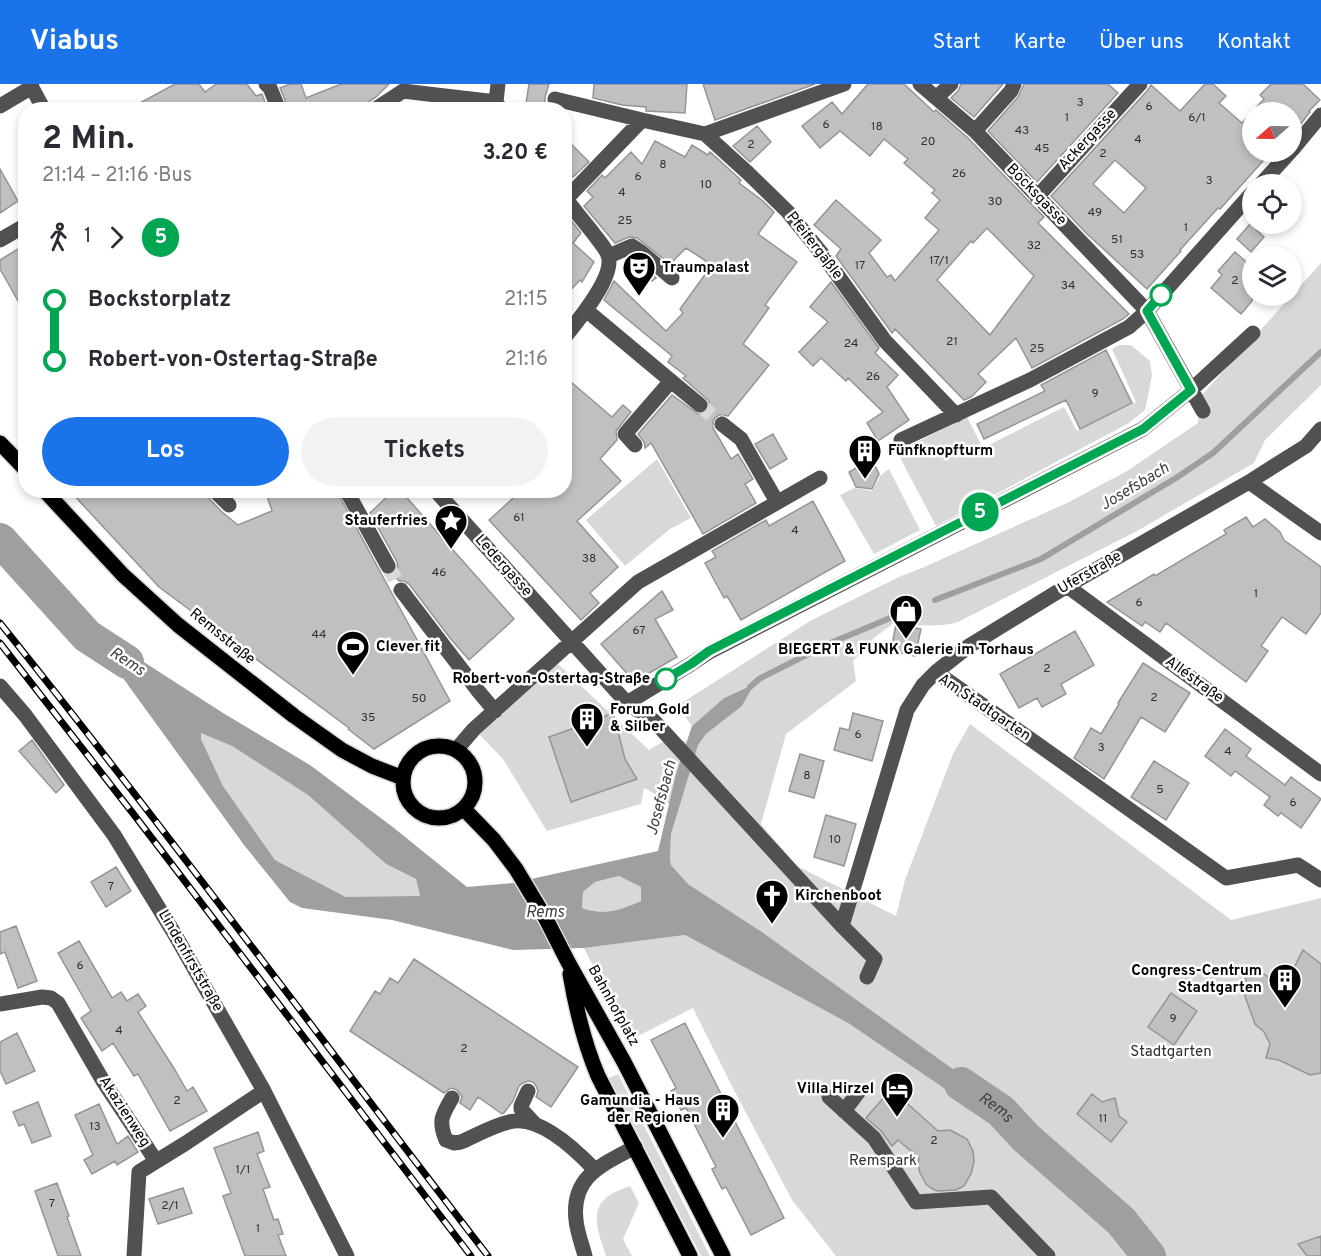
<!DOCTYPE html>
<html lang="de">
<meta charset="utf-8">
<style>
:root{--surface:#fff;--page:#f2f2f3;--text:#2b2b33;--muted:#7c7c81;--accent:#1a73e8}
body{margin:0;font-family:Overpass,sans-serif;background:var(--page);color:var(--text);height:100vh;display:flex;flex-direction:column;font-size:22px;white-space:nowrap}
*{box-sizing:border-box;margin:0}
p{font-size:20px;color:var(--muted)}
.icon{flex:none;width:33px;height:33px;fill:none;stroke:currentColor;stroke-width:2;stroke-linecap:round;stroke-linejoin:round}
.map{position:relative;flex:1;overflow:hidden}
.details{position:absolute;left:18px;top:18px;width:554px;height:396px;display:flex;flex-direction:column;background:var(--surface);border-radius:24px;box-shadow:0 3px 9px #0003}
.details>*{flex:none}
.badge{padding:0 12px;border-radius:20px;font-size:21px;line-height:39px}
.needle{width:39px;rotate:250deg}
.buttons{position:absolute;left:1242px;top:18px;display:grid;gap:12px}
.buttons a{display:grid;place-items:center;width:60px;height:60px;border-radius:50%;background:var(--surface);box-shadow:0 3px 9px #0003;font-size:30px}
.map>.badge{position:absolute;translate:-50% -50%;box-shadow:0 0 0 3px #fff}
.legs{display:flex;align-items:center;gap:9px;height:66px;padding:0 24px;font-size:20px}
.legs p{margin-inline-start:auto}
.head{display:flex;align-items:center;justify-content:space-between;height:102px;padding:0 24px}
h1{font-size:33px;font-weight:700;line-height:45px}
.button{display:flex;gap:12px;margin-top:auto;padding:12px 24px}
.button a{flex:1;height:69px;border-radius:36px;background:var(--accent);color:#fff;font-size:24px;font-weight:700;line-height:69px;text-align:center}
.button a+a{background:var(--page);color:var(--text)}
ul{padding:0 24px;list-style:none}
li{display:flex;align-items:center;gap:21px;height:60px;font-size:22px}
li i{display:grid;place-items:center;width:9px;height:100%;margin:0 8px;background:currentColor}
li i::after{content:'';width:15px;height:15px;margin:-8px;border:4px solid;border-radius:50%;background:var(--surface)}
li p{margin-inline-start:auto}
li:first-child i{background:linear-gradient(#0000 50%,currentColor 0)}
li:last-child i{background:linear-gradient(currentColor 50%,#0000 0)}
header{display:flex;align-items:center;gap:36px;box-sizing:border-box;height:84px;padding:0 30px;background:var(--accent);color:#fff}
header strong{font-size:28px}
nav{display:flex;gap:33px;margin-inline-start:auto;font-size:21px}
.map>svg:first-child{display:block}
.green{fill:#d8d8d8}
.water{fill:#9f9f9f;fill-rule:evenodd}
.lines{fill:none;stroke-linecap:round;stroke-linejoin:round}
.stream{stroke:#9f9f9f;stroke-width:6}
.river{stroke:#9f9f9f;stroke-width:34}
.building{fill:#c0c0c0;stroke:#959595;stroke-width:1.5;fill-rule:evenodd}
.minor-tunnel{stroke:#d9d9d9;stroke-width:15;stroke-dasharray:15 8;stroke-linecap:butt}
.major-casing{stroke:#dbdbdb;stroke-width:18}
.minor{stroke:#515151;stroke-width:15}
.major{stroke:#000;stroke-width:15}
.rail-casing{stroke:#000;stroke-width:7}
.rail{stroke:#fff;stroke-width:4.5;stroke-dasharray:14;stroke-linecap:butt}
.line-1-casing{stroke:#fff;stroke-width:14}
.line-1{stroke:#00a651;stroke-width:9}
.stop-1-dot{fill:#fff;stroke:#00a651;stroke-width:3}
.labels{text-anchor:middle;dominant-baseline:central;stroke-width:5;stroke-linejoin:round;paint-order:stroke}
.number-label{font-size:12px;fill:#303030}
.street-label{font-size:15px;fill:#000;stroke:#fff}
.poi-label{font-size:15px;font-weight:bold;fill:#000;stroke:#fff;text-anchor:start}
.stop-label{font-size:15px;font-weight:bold;fill:#000;stroke:#fff;text-anchor:end}
.park-label{font-size:15px;fill:#2f2f2f;stroke:#fff}
.water-label{font-size:16px;font-style:italic;fill:#404040;stroke:#fff}
</style>
<header>
<strong>Viabus</strong>
<nav><a>Start</a><a>Karte</a><a>Über uns</a><a>Kontakt</a></nav>
</header>
<div class="map">
<svg width="1321" height="1172" viewBox="0 0 1321 1172">
<rect width="100%" height="100%" fill="#fff"/>
<!-- green -->
<path class="green" d="M1321,179V301L1265,356L1254,379L1137,447L958,538C937,544 916,541 894,539L875,553L853,577L856,597L786,650L761,740L797,782L896,832L905,796L953,670L970,640L1231,836L1321,814V1172H836L792,1116L734,1006L693,924L630,956L584,864L685,851L848,939L954,1011L980,1032L1000,1026L985,1008L762,848L688,800L671,781L670,774L671,750L677,726L659,712L644,704L641,720L547,747L503,675L474,645L558,580L649,666L669,654L698,660L706,650L742,622L753,600L724,614L692,642L677,622L810,537L901,492L922,484L1067,419L1127,387L1198,339L1200,313Z
M1119,261H1131L1150,277L1152,292L1145,326L1129,339L936,442L897,368L967,333L983,364L1064,323L1077,347L1136,318L1112,265Z
M657,375L691,434L670,445L625,482L586,436Z
M889,385L920,446L874,470L840,411L854,404L872,407L881,391Z
M201,648L232,662L308,711L386,780L416,795L420,813H346L275,776L223,702L201,655Z
M619,792L641,803V817C619,826 604,832 582,824L583,808L595,798Z
M618,990L709,1170L710,1172H701L609,994Z
M630,1102L639,1119L623,1155L632,1172H606C601,1155 589,1130 604,1116C610,1109 622,1105 630,1102Z"/>
<!-- water -->
<path class="water" d="M87,552L133,571L223,629L310,681L394,744L467,803L513,799L658,767L676,690L692,642L724,614L754,600L742,622L706,650L698,661L671,750L670,774L671,781L688,800L762,848L985,1008L1001,1027L980,1032L954,1011L848,939L685,851L584,864L513,866L392,836L302,824L290,818L244,761L115,583ZM201,649L232,662L308,711L386,780L416,795L420,812L346,813L275,776L223,702L201,655ZM619,792L641,803V817C620,826 604,832 582,824L583,808L595,798Z"/>
<g class="lines">
<!-- stream -->
<path class="stream" d="M935,516L1041,475L1176,394L1213,369L1321,268
M750,603L759,595L828,560L919,522"/>
<!-- river -->
<g class="river">
<path d="M0,456L87,552L127,578"/>
<path id="s1" d="M961,1000L1001,1027L1026,1054L1121,1137L1149,1172"/>
</g>
</g>
<!-- building -->
<path class="building" d="M175,0H199L205,8L216,0H247L256,12L262,10L268,26H127Z
M290,0H301L306,14L341,0H389L376,13L368,18L363,26H289L280,4Z
M529,0H549L545,13V26H525Z
M594,0H687L685,29L646,27V23L622,21L593,14Z
M703,0H815L715,36Z
M868,0H904L934,28L936,26L968,54L1044,133L1038,139L1129,230L1123,235L1032,284L1016,254L978,290L986,298L971,313L964,316L895,245L892,249L836,172L841,165L814,141L836,116L881,156L869,169L887,193L891,191L895,197L939,146L925,134L940,116L932,109L935,106L904,79L908,75L884,55L870,72L840,47L820,64L802,42L832,18L842,30ZM987,144L1034,192L990,251L937,196L971,157L973,159Z
M961,0H1003L974,33L951,14L958,7Z
M1024,0H1108L1118,9L1037,98L988,47L1018,13Z
M1205,0H1213L1226,12L1219,19L1242,39L1264,15L1260,11L1271,0H1303L1320,16L1309,27L1310,28L1300,41L1292,34V28H1252V68H1271L1220,125L1218,124L1180,166L1181,167L1147,205L1086,149L1051,112L1147,7L1151,1L1180,27ZM1115,76L1146,104L1124,129L1093,100Z
M757,42L771,58L750,78L733,62Z
M564,53L589,78L573,93L564,84Z
M655,57L685,73L692,61L708,71L710,68L741,96L739,99L763,117L774,128L758,150L797,178L765,221L769,224L743,260L769,281L728,332L724,331H719L715,334L713,338V344L731,375L738,370L753,395L745,400L756,419L703,450L651,359L645,364L644,358L638,350L672,311L698,330H703L707,328L709,323V317L683,294L686,292L668,278L672,272L604,216L614,197L666,247L683,229L680,225L712,181L686,164L670,180L637,154L629,153L615,159L584,122L593,113L587,107L602,91L605,94L631,68L642,80Z
M0,85L18,117L0,129Z
M570,135L581,149L573,159L594,178L582,198L580,196L564,213V141Z
M1250,140L1264,153L1251,168L1237,155Z
M26,160V231L0,185V176Z
M1235,168L1252,183V217L1241,230L1211,204L1222,191L1218,187Z
M631,173L635,176L656,194L652,197L629,174Z
M831,198L879,264L875,269L898,291L887,303L909,336L878,357L867,339L883,328L848,294L846,297L821,274L813,282L799,268L828,238L810,223Z
M1106,266L1132,319L1080,345L1066,316L984,355L977,340L1045,307L1041,301Z
M564,292L612,333L623,321L631,328L616,347L617,356L600,375L621,397L577,437L618,483L590,509L599,519L581,536L489,436L522,406H564Z
M773,350L787,375L770,385L755,360Z
M872,375L879,390L872,405L856,403L849,388Z
M69,406H201L222,428L238,441L272,427L265,406H336L450,617L374,665L348,645L349,644L159,503Z
M394,406H400L514,535L469,576L450,554L409,500L404,497H399L393,490L398,483L397,478L370,429Z
M813,417L845,477L741,536L727,512L724,514L705,479L716,473L712,467L766,436L769,442Z
M1246,433L1253,443L1265,435L1280,448L1284,456L1321,483V529L1306,550L1282,533L1261,562L1268,567L1246,598L1166,539L1160,548L1145,538L1142,542L1107,518L1154,490L1155,492L1226,450L1224,446Z
M662,507L673,526L655,535L677,573L639,595L636,596L631,594L601,560Z
M896,540L921,545L915,572L891,567Z
M1075,547L1094,581L1061,600L1066,610L1042,623L1037,614L1019,624L1000,590Z
M1143,579L1190,609L1165,648L1141,633L1104,695L1074,674L1091,644L1101,650L1119,620L1118,619Z
M613,628L625,675L637,695L571,718L549,653L600,635Z
M853,629L883,637L872,677L834,666L840,644L849,646Z
M1225,645L1251,665L1246,672L1285,701L1291,693L1321,715L1301,744L1281,729L1278,732L1264,721L1270,713L1235,687L1231,692L1205,672Z
M32,656L64,701L56,709L19,667Z
M800,670L824,677L814,714L789,707Z
M1154,677L1189,699L1166,736L1131,713Z
M826,731L856,740L844,782L814,773Z
M116,783L131,807L106,823L91,798Z
M16,842L37,897L18,904L5,868L0,870V848Z
M79,857L112,914L121,908L127,917L138,910L146,922L138,928L175,986L187,1007L193,1003L207,1027L170,1047L138,990L134,992L113,959L102,967L81,934L91,927L58,869Z
M1303,866L1321,880V989L1310,991L1279,976L1266,974L1270,960L1264,948L1255,940L1241,901L1247,900L1245,894L1264,890L1284,904Z
M414,875L578,983L551,1023L536,1013L538,1007L536,1002L533,998L528,997L523,999L519,1002L513,1017L504,1029L502,1030L478,1013L470,1026L460,1019L462,1013L457,1006L451,1004L444,1009L350,947L375,907L380,910L390,894L398,899Z
M1171,909L1197,927L1174,961L1148,943Z
M685,939L784,1134L751,1151L726,1103L722,1105L712,1085L716,1083L686,1024L681,1026L671,1007L676,1004L651,956Z
M17,949L35,987L6,1000L0,987V958Z
M891,1005L938,1047L950,1046L967,1055L973,1067L974,1078L971,1090L964,1102L956,1106L937,1107L931,1104L926,1100L920,1089L918,1081L919,1074L898,1056L892,1062L881,1047L866,1034Z
M1092,1010L1102,1018L1115,1014L1119,1032L1127,1038L1111,1058L1077,1030Z
M38,1018L51,1052L32,1059L24,1040L19,1042L13,1028Z
M99,1020L117,1060L128,1052L138,1068L117,1081L115,1077L92,1090L84,1076L93,1071L75,1031Z
M258,1048L264,1067L257,1070L270,1103L263,1105L274,1136L278,1135L283,1150L278,1151L286,1172H245L223,1112L231,1109L214,1064Z
M57,1099L69,1132L67,1133L81,1172H58L35,1107Z
M183,1104L192,1129L158,1140L149,1115Z
M1321,1152V1172H1307L1298,1160Z"/>
<g class="lines">
<!-- minor-tunnel -->
<path class="minor-tunnel" d="M700,321L722,340
M388,482L401,506"/>
<!-- major casing -->
<g class="major-casing">
<path id="major" d="M0,359L26,386
M44,406L123,491L178,541L294,632L342,666L372,682L403,694
M403 698a36 36 0 1 1 72 0a36 36 0 1 1-72 0Z
M464,725L494,756L516,785L546,835L568,878L624,978L723,1172
M570,890C576,925 584,959 598,992L690,1172"/>
</g>
<!-- minor -->
<path class="minor" d="M30,0L44,26
M266,0L270,4L279,26
M920,0L975,47L1147,227L1203,327
M936,14L951,0
M555,15L642,36
M496,18L498,0
M0,22L32,3
M374,26L403,7L496,18L501,26
M975,47L1011,7L1014,0
M705,50L844,0
M1292,66L1321,31
M1261,100L1290,68
M564,112C573,125 583,136 593,149C598,156 605,163 608,171C616,192 577,238 564,254
M1037,113L1140,0
M566,115L642,36L705,50L748,89L788,128L823,171L885,257L956,331
M0,156L26,141
M609,172L632,162L641,168L672,194
M586,226L671,297L625,350L635,361
M671,297L700,321
M722,340L741,355L777,418
M901,356L1030,296L1129,243L1147,227L1252,109
M1249,398L1321,449
M214,406L229,421
M346,406L388,482
M435,406L627,619L654,637L842,842L875,875L867,893
M1067,502L1321,690
M401,506L479,608L495,627
M936,588L1226,794L1298,781L1321,796
M0,602L25,631L114,751L174,849L264,1007L347,1172
M627,619L691,580L709,568L1143,345L1191,306L1253,249
M456,666L474,645L638,498L820,394
M842,842L907,626L923,601L936,588L969,562L1067,502L1249,398L1306,362L1321,345
M0,920L42,913L51,914L58,919L103,997L156,1077
M528,1007L521,1022V1025L535,1040
M829,1013L874,1054L916,1118L991,1113L1048,1172
M452,1014C442,1031 438,1037 446,1056L454,1059L461,1058C477,1051 492,1042 509,1038C539,1030 576,1066 595,1086
M844,1027L860,1006
M134,1172L139,1088L186,1059L264,1007
M585,1172C582,1160 577,1148 576,1136C571,1092 602,1081 635,1063"/>
<!-- major -->
<use href="#major" class="major"/>
<!-- rail casing -->
<g class="rail-casing">
<path id="rail" d="M0,539C167,747 325,961 488,1172
M0,559L135,732L471,1172"/>
</g>
<!-- rail -->
<use href="#rail" class="rail"/>
</g>
<g class="lines">
<!-- line-1 casing -->
<g class="line-1-casing">
<path id="line-1" d="M666,595L691,580L709,567L1143,345L1191,306L1147,227L1161,211"/>
</g>
<!-- line-1 -->
<use href="#line-1" class="line-1"/>
</g>
<!-- icons -->
<defs>
<g id="theatre-pin" transform="scale(1.725)"><path d="M0 17L-7.5 6A9.5 9.5 0 1 1 7.5 6Z" fill="#000" stroke="#fff"/><path d="M-5-5.5Q0-4 5-5.5V0Q5 5 0 6Q-5 5-5 0ZM-3.3-2.5H-1v1.5H-3.3ZM1-2.5H3.3v1.5H1ZM-2.8 1Q0 5.5 2.8 1Z" fill="#fff"/></g>
<g id="building-pin" transform="scale(1.725)"><path d="M0 17L-7.5 6A9.5 9.5 0 1 1 7.5 6Z" fill="#000" stroke="#fff"/><path d="M-4-6H4V6H1V3H-1V6H-4ZM-2.5-4.3h1.7v1.8h-1.7ZM.8-4.3h1.7v1.8H.8ZM-2.5-1h1.7V.8h-1.7ZM.8-1h1.7V.8H.8Z" fill="#fff"/></g>
<g id="sight-pin" transform="scale(1.725)"><path d="M0 17L-7.5 6A9.5 9.5 0 1 1 7.5 6Z" fill="#000" stroke="#fff"/><path d="M0-6L1.8-2.2L6-1.7L2.9 1.2L3.7 5.4L0 3.3L-3.7 5.4L-2.9 1.2L-6-1.7L-1.8-2.2Z" fill="#fff"/></g>
<g id="shop-pin" transform="scale(1.725)"><path d="M0 17L-7.5 6A9.5 9.5 0 1 1 7.5 6Z" fill="#000" stroke="#fff"/><path d="M-5-2.5h2.3a2.7 3.5 0 0 1 5.4 0H5L5.5 6h-11ZM-1.5-2.5h3a1.5 2.3 0 0 0-3 0Z" fill="#fff"/></g>
<g id="stadium-pin" transform="scale(1.725)"><path d="M0 17L-7.5 6A9.5 9.5 0 1 1 7.5 6Z" fill="#000" stroke="#fff"/><path d="M0-5a6.5 5 0 1 0 0 10a6.5 5 0 1 0 0-10ZM-3.5-1.8h7v3.6h-7Z" fill="#fff"/></g>
<g id="church-pin" transform="scale(1.725)"><path d="M0 17L-7.5 6A9.5 9.5 0 1 1 7.5 6Z" fill="#000" stroke="#fff"/><path d="M-1.2-6h2.4v3.5h3.3v2.4h-3.3V6h-2.4V-.1h-3.3v-2.4h3.3Z" fill="#fff"/></g>
<g id="hotel-pin" transform="scale(1.725)"><path d="M0 17L-7.5 6A9.5 9.5 0 1 1 7.5 6Z" fill="#000" stroke="#fff"/><path d="M-6-4.5h1.5V1H6V5H4.5V3h-9V5H-6ZM-4 0a1.8 1.8 0 1 1 3.6 0ZM.5 0V-2.5h3Q6-2.5 6 0Z" fill="#fff"/></g>
</defs>
<g fill-rule="evenodd">
<use href="#theatre-pin" x="639" y="184"/>
<use href="#building-pin" x="865" y="367"/>
<use href="#sight-pin" x="451" y="437"/>
<use href="#shop-pin" x="906" y="527"/>
<use href="#stadium-pin" x="353" y="563"/>
<use href="#building-pin" x="587" y="635"/>
<use href="#church-pin" x="772" y="812"/>
<use href="#building-pin" x="1285" y="896"/>
<use href="#hotel-pin" x="897" y="1005"/>
<use href="#building-pin" x="723" y="1026"/>
</g>
<!-- markers -->
<g class="stop-1-dot">
<circle cx="1161" cy="211" r="10"/>
<circle cx="666" cy="595" r="10"/>
</g>
<g class="labels">
<!-- number labels -->
<g class="number-label">
<text x="1080" y="19">3</text>
<text x="1149" y="23">6</text>
<text x="1067" y="34">1</text>
<text x="1197" y="34">6/1</text>
<text x="826" y="41">6</text>
<text x="877" y="43">18</text>
<text x="1022" y="47">43</text>
<text x="1138" y="56">4</text>
<text x="928" y="58">20</text>
<text x="751" y="61">2</text>
<text x="1042" y="65">45</text>
<text x="1103" y="70">2</text>
<text x="663" y="81">8</text>
<text x="959" y="90">26</text>
<text x="638" y="93">6</text>
<text x="1209" y="97">3</text>
<text x="706" y="101">10</text>
<text x="622" y="109">4</text>
<text x="995" y="118">30</text>
<text x="1095" y="129">49</text>
<text x="625" y="137">25</text>
<text x="1186" y="144">1</text>
<text x="1117" y="156">51</text>
<text x="1034" y="162">32</text>
<text x="1137" y="171">53</text>
<text x="939" y="177">17/1</text>
<text x="860" y="182">17</text>
<text x="1235" y="197">2</text>
<text x="1068" y="202">34</text>
<text x="952" y="258">21</text>
<text x="851" y="260">24</text>
<text x="1037" y="265">25</text>
<text x="873" y="293">26</text>
<text x="1095" y="310">9</text>
<text x="519" y="434">61</text>
<text x="795" y="447">4</text>
<text x="589" y="475">38</text>
<text x="439" y="489">46</text>
<text x="1256" y="510">1</text>
<text x="1139" y="519">6</text>
<text x="639" y="547">67</text>
<text x="319" y="551">44</text>
<text x="1047" y="585">2</text>
<text x="1154" y="614">2</text>
<text x="419" y="615">50</text>
<text x="368" y="634">35</text>
<text x="858" y="651">6</text>
<text x="1101" y="664">3</text>
<text x="1228" y="668">4</text>
<text x="807" y="692">8</text>
<text x="1160" y="706">5</text>
<text x="1293" y="719">6</text>
<text x="835" y="756">10</text>
<text x="111" y="803">7</text>
<text x="80" y="882">6</text>
<text x="1173" y="935">9</text>
<text x="119" y="947">4</text>
<text x="464" y="965">2</text>
<text x="177" y="1017">2</text>
<text x="1103" y="1035">11</text>
<text x="95" y="1043">13</text>
<text x="934" y="1057">2</text>
<text x="243" y="1086">1/1</text>
<text x="52" y="1120">7</text>
<text x="170" y="1122">2/1</text>
<text x="258" y="1145">1</text>
</g>
<!-- street labels -->
<g class="street-label">
<text transform="translate(1088 56) rotate(-47)">Ackergasse</text>
<text transform="translate(1036 111) rotate(46)">Bocksgasse</text>
<text transform="translate(814 162) rotate(52)">Pfeifergäßle</text>
<text transform="translate(503 482) rotate(48)">Ledergasse</text>
<text transform="translate(1090 489) rotate(-30)">Uferstraße</text>
<text transform="translate(222 553) rotate(39)">Remsstraße</text>
<text transform="translate(1194 596) rotate(36)">Alléstraße</text>
<text transform="translate(984 624) rotate(34)">Am Stadtgarten</text>
<text transform="translate(190 877) rotate(60)">Lindenfirststraße</text>
<text transform="translate(613 922) rotate(61)">Bahnhofplatz</text>
<text transform="translate(124 1028) rotate(57)">Akazienweg</text>
</g>
<!-- poi labels -->
<g class="poi-label">
<text x="662" y="184">Traumpalast</text>
<text x="888" y="367">Fünfknopfturm</text>
<text x="428" y="437" text-anchor="end">Stauferfries</text>
<text x="376" y="563">Clever fit</text>
<text x="906" y="566" text-anchor="middle">BIEGERT &amp; FUNK Galerie im Torhaus</text>
<text x="610" y="626">Forum Gold<tspan x="610" dy="17">&amp; Silber</tspan></text>
<text x="795" y="812">Kirchenboot</text>
<text x="1262" y="887" text-anchor="end">Congress-Centrum<tspan x="1262" dy="17">Stadtgarten</tspan></text>
<text x="874" y="1005" text-anchor="end">Villa Hirzel</text>
<text x="700" y="1017" text-anchor="end">Gamundia - Haus<tspan x="700" dy="17">der Regionen</tspan></text>
</g>
<!-- stop labels -->
<g class="stop-label">
<text x="650" y="595">Robert-von-Ostertag-Straße</text>
</g>
<!-- park labels -->
<g class="park-label">
<text x="1171" y="968">Stadtgarten</text>
<text x="883" y="1077">Remspark</text>
</g>
<!-- water labels -->
<g class="water-label">
<text transform="translate(1135 403) rotate(-31)">Josefsbach</text>
<text transform="translate(127 578) rotate(33)">Rems</text>
<text transform="translate(662 714) rotate(-75)">Josefsbach</text>
<text x="545" y="829">Rems</text>
<text stroke="none"><textPath href="#s1" startOffset="42">Rems</textPath></text>
</g>
</g>
</svg>
<div class="buttons">
<a><svg class="needle" viewBox="-14 -14 28 28"><path d="M0-13l5 13h-10z" fill="#e53935"/><path d="M0 13l5-13h-10z" fill="#7c7c81"/></svg></a>
<a><svg class="icon" aria-label="locate" viewBox="0 0 24 24"><circle cx="12" cy="12" r="6"/><path d="M12 2v4M12 18v4M2 12h4M18 12h4"/></svg></a>
<a><svg class="icon" aria-label="layers" viewBox="0 0 24 24"><path d="M12 4l9 5-9 5-9-5zM3 14l9 5 9-5"/></svg></a>
</div>
<b class="badge" style="left:980px;top:428px;background:#00a651;color:#fff">5</b>
<section class="details">
<div class="head"><div><h1>2 Min.</h1><p>21:14 – 21:16 · Bus</p></div><b>3.20 €</b></div>
<div class="legs"><svg class="icon" aria-label="walk" viewBox="0 0 24 24"><circle cx="13" cy="4" r="2"/><path d="M13 8l-2 6 4 7M11 14l-3 7M7 12l3-4h3l4 4"/></svg>1<svg class="icon" aria-label="forward" viewBox="0 0 24 24"><path d="M9 5l7 7-7 7"/></svg><b class="badge" style="background:#00a651;color:#fff">5</b></div>
<ul>
<li><i style="color:#00a651"></i><b>Bockstorplatz</b><p>21:15</p></li>
<li><i style="color:#00a651"></i><b>Robert-von-Ostertag-Straße</b><p>21:16</p></li>
</ul>
<div class="button"><a>Los</a><a>Tickets</a></div>
</section>
</div>
